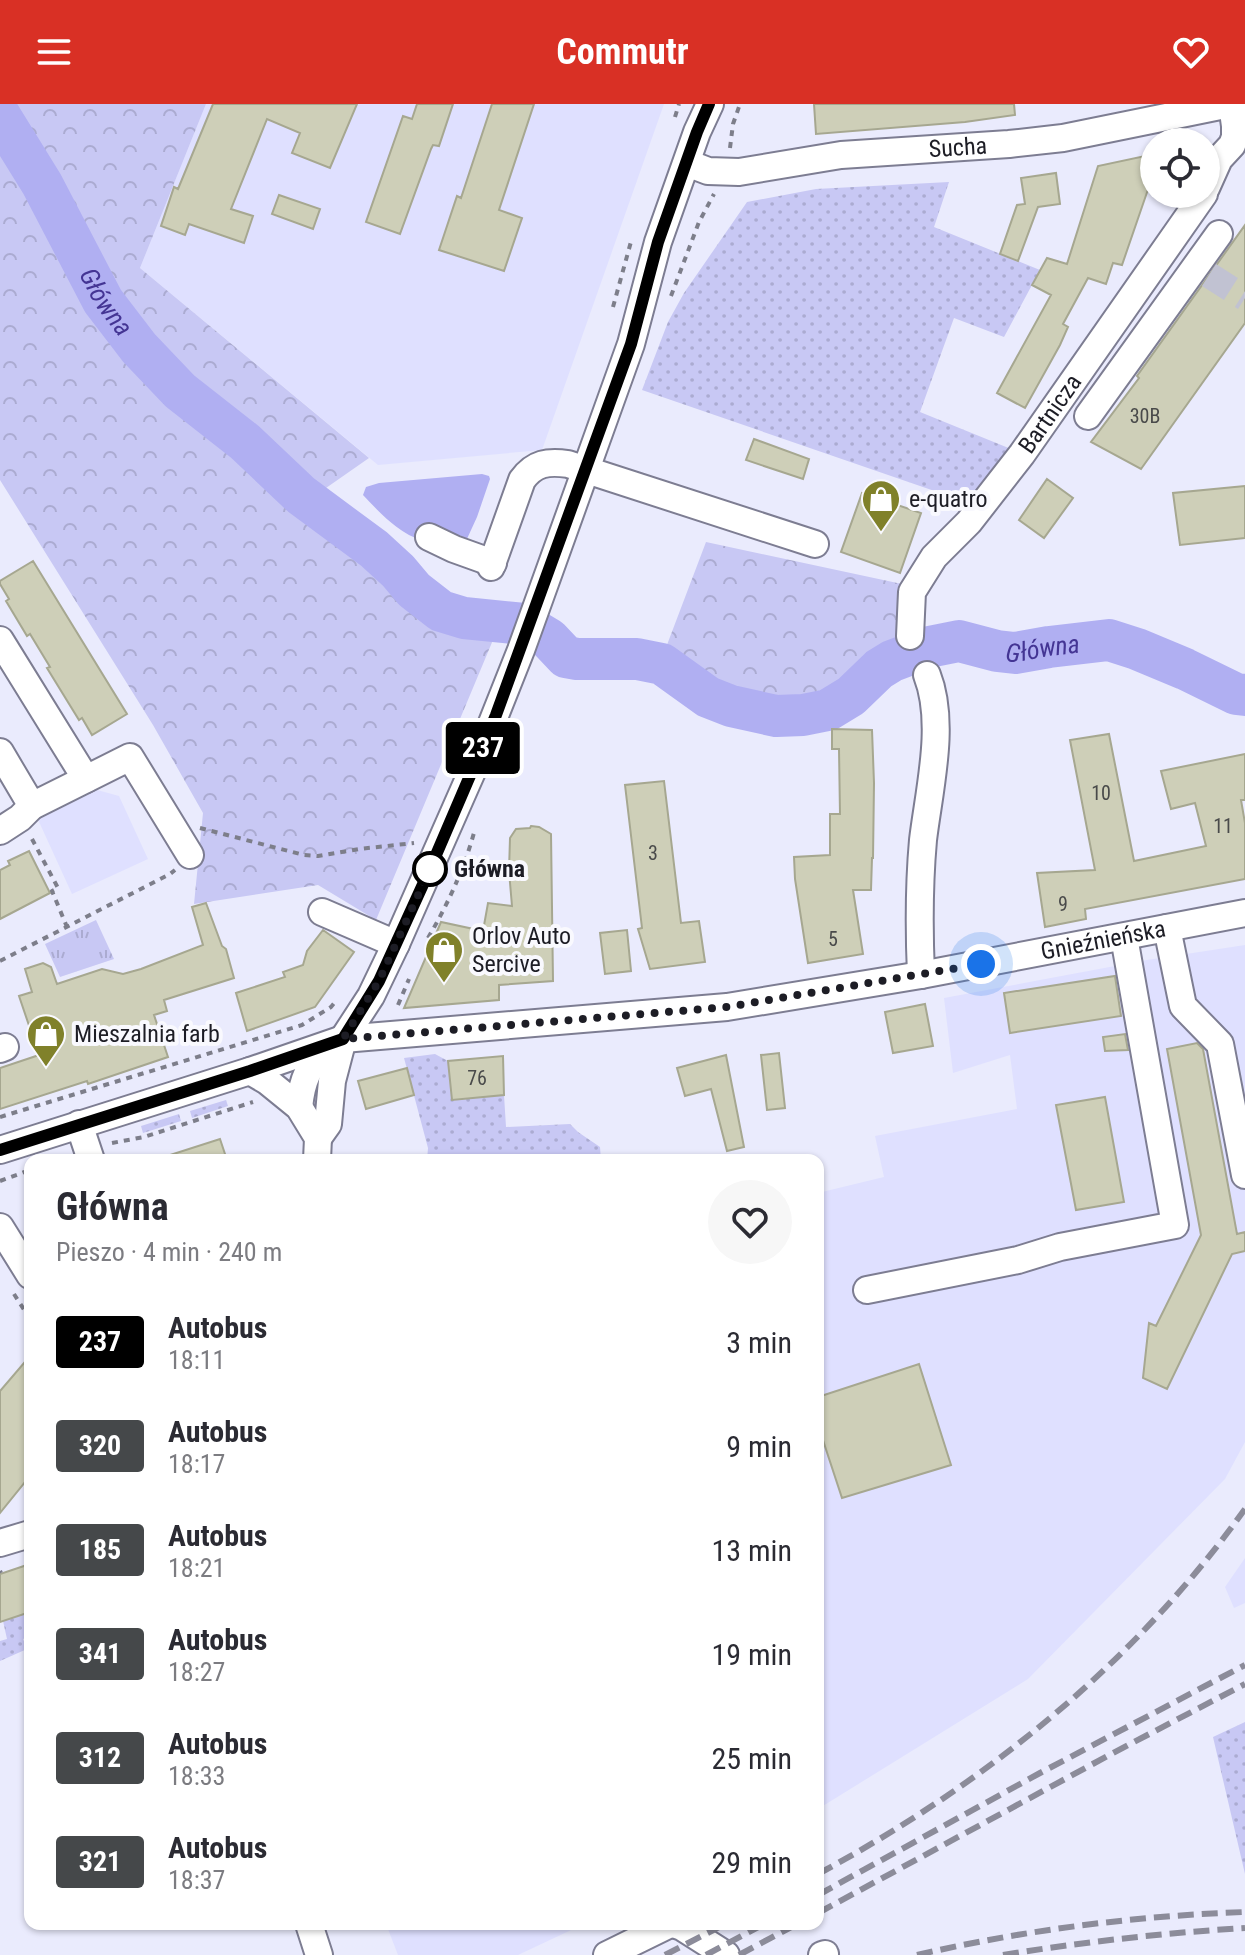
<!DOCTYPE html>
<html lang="pl">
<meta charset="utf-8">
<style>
:root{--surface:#fff;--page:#f7f7f7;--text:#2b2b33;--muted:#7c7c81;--accent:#d93025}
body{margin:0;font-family:"Roboto Condensed",sans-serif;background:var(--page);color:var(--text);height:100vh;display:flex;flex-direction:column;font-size:30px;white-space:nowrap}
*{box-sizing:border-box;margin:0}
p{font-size:26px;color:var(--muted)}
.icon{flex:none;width:44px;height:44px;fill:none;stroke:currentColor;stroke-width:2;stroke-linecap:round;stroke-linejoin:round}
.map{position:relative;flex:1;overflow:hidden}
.drawer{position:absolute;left:24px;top:1050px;width:800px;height:776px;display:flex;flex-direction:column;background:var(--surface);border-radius:16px;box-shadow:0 2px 6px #0004}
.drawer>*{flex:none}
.badge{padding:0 16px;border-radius:6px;font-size:28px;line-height:52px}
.tools{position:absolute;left:1140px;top:24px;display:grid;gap:16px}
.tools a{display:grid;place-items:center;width:80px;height:80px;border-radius:50%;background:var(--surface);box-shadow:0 2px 6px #0004;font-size:40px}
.you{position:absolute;width:40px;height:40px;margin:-20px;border:6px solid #fff;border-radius:50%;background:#1a73e8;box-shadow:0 0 0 12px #1a73e833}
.map>.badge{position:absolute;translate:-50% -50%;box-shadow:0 0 0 4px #fff}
.round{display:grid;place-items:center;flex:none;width:84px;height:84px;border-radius:42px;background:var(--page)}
.head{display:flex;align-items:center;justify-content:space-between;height:136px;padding:0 32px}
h1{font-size:38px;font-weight:700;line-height:60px}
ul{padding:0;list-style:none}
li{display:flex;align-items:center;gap:24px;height:104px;padding:0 32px}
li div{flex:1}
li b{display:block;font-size:30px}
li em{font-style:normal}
li .badge{min-width:88px;font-weight:700;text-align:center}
header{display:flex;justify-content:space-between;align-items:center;height:104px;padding:0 32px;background:var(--accent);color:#fff;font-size:36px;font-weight:700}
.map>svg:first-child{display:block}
.built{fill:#dfe0ff}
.grass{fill:url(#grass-dots)}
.forest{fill:url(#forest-crowns)}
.park{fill:url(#park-tufts)}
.water{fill:#b0aff2}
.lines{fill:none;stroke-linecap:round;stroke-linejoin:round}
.river{stroke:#b0aff2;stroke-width:42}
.building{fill:#cecfb8;stroke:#a6a790;stroke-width:2}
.minor-tunnel{stroke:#c1c2d2;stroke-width:26;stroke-dasharray:26 13;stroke-linecap:butt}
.minor-casing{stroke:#7d7d92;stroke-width:30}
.path{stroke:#7d7e8a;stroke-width:4;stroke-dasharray:6 6;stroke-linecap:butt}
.minor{stroke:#fff;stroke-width:26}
.rail{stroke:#8c8c9a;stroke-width:6;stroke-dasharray:16 8;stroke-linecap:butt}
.line-casing{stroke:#fff;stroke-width:18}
.line{stroke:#000;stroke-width:12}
.walk{stroke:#1d1d25;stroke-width:8;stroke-dasharray:0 14.4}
.stop-dot{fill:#fff;stroke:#000;stroke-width:4}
.labels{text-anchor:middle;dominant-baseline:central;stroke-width:8;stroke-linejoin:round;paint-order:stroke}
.number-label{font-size:20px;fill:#494a4a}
.street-label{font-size:24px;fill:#1d1d25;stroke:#f9f9fe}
.poi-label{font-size:24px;fill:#1d1d25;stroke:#f9f9fe;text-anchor:start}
.stop-label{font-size:24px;font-weight:bold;fill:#1d1d25;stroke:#f9f9fe;text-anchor:start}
.water-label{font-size:26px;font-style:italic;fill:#443594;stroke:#f9f9fe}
</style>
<header><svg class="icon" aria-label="menu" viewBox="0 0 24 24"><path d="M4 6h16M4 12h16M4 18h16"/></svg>Commutr<svg class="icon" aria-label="heart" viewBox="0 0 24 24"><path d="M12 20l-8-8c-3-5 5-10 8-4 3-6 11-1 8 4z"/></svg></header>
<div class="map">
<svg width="1245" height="1851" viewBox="0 0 1245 1851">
<defs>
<pattern id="grass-dots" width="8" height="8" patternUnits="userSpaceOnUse" patternTransform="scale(2)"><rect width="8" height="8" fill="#c8c8f4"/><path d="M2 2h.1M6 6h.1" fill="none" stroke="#ababd1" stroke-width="1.8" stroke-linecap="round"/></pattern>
<pattern id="forest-crowns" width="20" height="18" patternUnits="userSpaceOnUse" patternTransform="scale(2)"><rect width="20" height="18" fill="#c8c8f4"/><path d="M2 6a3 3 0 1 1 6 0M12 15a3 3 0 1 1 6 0" fill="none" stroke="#ababd1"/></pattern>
<pattern id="park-tufts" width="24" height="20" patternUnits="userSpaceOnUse" patternTransform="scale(2)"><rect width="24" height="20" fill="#c8c8f4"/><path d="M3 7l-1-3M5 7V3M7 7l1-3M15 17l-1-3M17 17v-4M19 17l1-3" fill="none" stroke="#ababd1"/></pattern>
</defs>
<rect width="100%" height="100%" fill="#eaebfd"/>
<!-- built -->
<path class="built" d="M206,0H664L542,346L378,361L140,164Z
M90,684L119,692L148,755L72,790L35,709Z
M1245,841V1338L1225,1375L1028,1575L818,1705V1089L884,1073L875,1032L1017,1005L1010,951L953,969L944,894L1147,856Z
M1245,1454V1499L1234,1504L1225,1483Z
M386,1820H584L518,1851H398Z"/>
<!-- grass -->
<path class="grass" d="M949,78L934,123L1040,166L1004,233L954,214L920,308L1011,345L978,402L642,286L668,218L684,189L747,98L816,85Z
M435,950L448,957L452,996L504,991L506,1023L570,1020L578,1028L600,1043L601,1056H427L428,1044L404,954Z
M226,996L228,1002L192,1014L190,1007Z
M179,1010L181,1017L143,1029L141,1022Z
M30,1508V1523L27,1524L30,1532L23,1535L27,1545L0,1557V1537L7,1535L3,1517Z
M1245,1618V1770L1213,1633Z"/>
<!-- forest -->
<path class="forest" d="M0,0H206L140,164L369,354L326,384L493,536L376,816L318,781L194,800L203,709L153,621L0,376Z
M706,438L902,480L897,547L867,567L847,587L821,595L740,593L707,581L662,554Z"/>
<!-- park -->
<path class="park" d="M96,816L114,855L60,873L45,840Z"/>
<!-- water -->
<path class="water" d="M482,370L489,372L490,375L477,413L466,437C454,437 439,439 426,437C402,433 379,408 363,391L366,383L379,379Z"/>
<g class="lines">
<!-- river -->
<path class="river" id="s1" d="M0,12L42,80L103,197L139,244L180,287L245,338L301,391L374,445L398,467L414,486L441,507L464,514L524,520L549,535L566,553L577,555H637L662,560L708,593L731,602L776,612L803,611L828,606L851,592L879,565L892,557L929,543L959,537L997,547L1015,549L1049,543L1109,536L1137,545L1185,565L1236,590L1245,591"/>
</g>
<!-- building -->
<path class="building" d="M213,0H357L330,64L292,49L300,29L267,15L231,105L253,112L244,139L189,120L185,131L161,122L174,83L178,85Z
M417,0H453L439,42L433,41L431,45L400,130L366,118L403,12L412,15Z
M492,0H534L499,106L522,114L504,167L439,146L457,92L461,94Z
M814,0H1014L1015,11L965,18L816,30Z
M1145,52L1142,64L1154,68L1122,161L1113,159L1106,180L1088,174L1063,220L1068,223L1060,241L1025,304L997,289L1051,191L1032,181L1047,154L1067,160L1098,62Z
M1056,69L1060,100L1038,103L1018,157L1000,150L1017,101L1025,100L1021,74Z
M279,91L320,105L313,125L272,110Z
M1245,121V219L1141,365L1091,338L1139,274L1137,272Z
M754,335L809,355L803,375L746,356Z
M1047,375L1073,394L1044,434L1019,416Z
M1245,382V434L1180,441L1173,389Z
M862,389L921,409L900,469L841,448Z
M33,457L127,610L92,631L82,614L79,616L47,564L50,563L30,530L27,532L6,497L9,495L0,480V477Z
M832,625L872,626L874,679L873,754H872L871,786H853L863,850L808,859L795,775L794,753L830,751V710H840L839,645H832Z
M1109,630L1134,757L1206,742L1195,699L1171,705L1161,667L1245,650V696H1241L1245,719V775L1085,805L1086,815L1045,823L1037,769L1095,766L1070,636Z
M664,677L681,819L699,817L705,858L650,865L638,825L642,824L625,681Z
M531,722L539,723L551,730L553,877L499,881V896L404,904L441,818L483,827L488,799L512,802L509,767L510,734L516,725L530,724Z
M29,747L50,789L0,815V766L10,761L8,757Z
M206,799L222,842L226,845L234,874L164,896L167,907L154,911L168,953L88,980L87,977L0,1005V964L39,951L19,892L32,888L25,865L43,859L51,863L57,880L102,865L123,870L141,865L203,841L192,803Z
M323,826L354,848L315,903L247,927L236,889L285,873L283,868L303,861L307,847Z
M627,826L631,867L605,870L600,829Z
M1115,872L1121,912L1010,929L1004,889Z
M925,900L933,942L893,949L885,908Z
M1125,930L1128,946L1105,947L1103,933Z
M1197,939L1203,945L1237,1130L1245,1128V1147L1232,1150L1167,1285L1143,1274L1149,1219L1156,1222L1201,1131L1167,945Z
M779,949L785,1004L767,1006L761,951Z
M726,951L744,1043L727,1047L711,985L685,992L677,964Z
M503,952L504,991L452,996L448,957Z
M407,964L414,991L366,1005L358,977Z
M1105,993L1124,1098L1076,1106L1056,1001Z
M220,1035L227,1056H167V1052Z
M30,1252V1372L0,1409V1287Z
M919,1260L951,1361L842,1394L818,1321V1293Z
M30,1460V1508L0,1518V1470Z"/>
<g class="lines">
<!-- minor-tunnel -->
<path class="minor-tunnel" d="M1209,171L1245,194"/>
<!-- minor casing -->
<g class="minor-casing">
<g id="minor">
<path id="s2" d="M687,59L708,67L739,68L841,51L1009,40L1063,34L1230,0"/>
<path d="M1206,84L1219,55L1232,41L1235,33V22L1232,0"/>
<path d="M1088,312L1219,130"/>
<path d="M429,433L454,445L493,459"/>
<path d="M491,463L522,376C534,359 548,357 568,360L815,440"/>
<path id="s3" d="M910,532L912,488L934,453L969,418L1022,350L1204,90"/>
<path d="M0,536L86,675"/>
<path d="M0,648L32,702"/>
<path d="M0,727L20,714L32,702L130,653L190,751"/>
<path d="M322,808L396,840"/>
<path d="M1167,824L1183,902L1220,940L1245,1071"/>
<path d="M921,871C919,826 919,781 923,736C929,686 946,619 927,571"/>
<path d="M0,945L5,943"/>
<path d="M250,967L267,977L299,1003L318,1034L317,1056"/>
<path d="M299,1003C302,977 308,959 330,944"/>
<path d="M79,1020L91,1056"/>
<path d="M318,1034L328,1020L332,977L343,935L371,892L396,840L478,654L521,546L631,240L658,138L697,28L710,0"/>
<path id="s4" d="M0,1046L250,967L343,935L727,903L921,871L1245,809"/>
<path d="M0,1123L30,1171"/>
<path d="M867,1186L1018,1156L1060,1143L1175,1121L1124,833"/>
<path d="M0,1439L30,1430"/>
<path d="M309,1820L319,1851"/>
<path d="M673,1820L682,1823L726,1851"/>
<path d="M607,1851L670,1820"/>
<path d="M822,1851L825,1850"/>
</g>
</g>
<!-- path -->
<path class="path" d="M675,13L679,0
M730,44L733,20L740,0
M671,192L699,118L714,90
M613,203L632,134
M200,724L304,751L318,752L359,745L414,739
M32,735L58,784L52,787L67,823
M428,834C448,800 465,763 475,725
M0,857L170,770L175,766
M398,901L409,875
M0,1013L302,921L331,903L336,897
M112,1039L144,1033L253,998
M0,1077L30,1066
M14,1190L30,1215
M0,1467L1,1469"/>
<!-- minor -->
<use href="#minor" class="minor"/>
<!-- rail -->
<path class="rail" d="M818,1770C985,1680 1134,1560 1245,1405
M818,1791L1040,1669L1245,1561
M818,1809L1113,1649L1245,1580
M665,1851L725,1820
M706,1851L764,1820
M739,1851L797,1820
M917,1851C1024,1826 1135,1812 1245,1808
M1003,1851C1083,1838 1163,1829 1245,1824"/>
</g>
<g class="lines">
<!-- line casing -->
<g class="line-casing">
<path id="line" d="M0,1046L250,967L343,935L379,877L430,765L496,611L631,240L658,138L697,28L709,0"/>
</g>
<!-- line -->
<use href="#line" class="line"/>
<!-- walk -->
<path class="walk" d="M430,765L379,877L343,935L727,903L981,860"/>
</g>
<!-- icons -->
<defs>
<g id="shop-pin" transform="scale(2)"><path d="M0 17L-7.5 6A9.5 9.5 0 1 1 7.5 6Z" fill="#80812a" stroke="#f9f9fe"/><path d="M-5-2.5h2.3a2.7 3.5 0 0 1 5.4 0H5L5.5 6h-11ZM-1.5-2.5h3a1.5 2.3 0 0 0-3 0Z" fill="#fff"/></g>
</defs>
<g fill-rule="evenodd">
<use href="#shop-pin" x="881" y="395"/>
<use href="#shop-pin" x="444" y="846"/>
<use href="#shop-pin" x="46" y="930"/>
</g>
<!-- markers -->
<circle class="stop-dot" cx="430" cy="765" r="16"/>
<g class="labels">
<!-- number labels -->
<g class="number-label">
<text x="1145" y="312">30B</text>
<text x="1101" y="689">10</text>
<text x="1223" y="722">11</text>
<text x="653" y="749">3</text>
<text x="1063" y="800">9</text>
<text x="833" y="835">5</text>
<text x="477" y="974">76</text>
</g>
<!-- street labels -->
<g class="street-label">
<text stroke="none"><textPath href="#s2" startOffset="274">Sucha</textPath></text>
<text stroke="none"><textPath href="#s3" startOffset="270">Bartnicza</textPath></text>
<text stroke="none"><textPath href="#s4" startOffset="1128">Gnieźnieńska</textPath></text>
</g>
<!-- poi labels -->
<g class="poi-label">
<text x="909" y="395">e-quatro</text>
<text x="472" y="832">Orlov Auto<tspan x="472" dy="28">Sercive</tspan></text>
<text x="74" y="930">Mieszalnia farb</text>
</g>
<!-- stop labels -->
<g class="stop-label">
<text x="454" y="765">Główna</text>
</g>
<!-- water labels -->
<g class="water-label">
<text stroke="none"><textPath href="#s1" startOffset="214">Główna</textPath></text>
<text stroke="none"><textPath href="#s1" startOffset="1324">Główna</textPath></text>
</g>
</g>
</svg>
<div class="tools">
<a><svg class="icon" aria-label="locate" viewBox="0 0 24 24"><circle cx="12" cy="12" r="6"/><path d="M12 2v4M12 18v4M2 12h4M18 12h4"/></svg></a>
</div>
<div class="you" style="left:981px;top:860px"></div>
<b class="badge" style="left:483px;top:644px;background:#000;color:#fff">237</b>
<section class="drawer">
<div class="head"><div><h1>Główna</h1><p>Pieszo · 4 min · 240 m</p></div><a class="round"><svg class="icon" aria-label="heart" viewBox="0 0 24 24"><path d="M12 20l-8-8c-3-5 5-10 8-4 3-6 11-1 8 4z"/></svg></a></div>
<ul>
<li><span class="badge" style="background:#000;color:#fff">237</span><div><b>Autobus</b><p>18:11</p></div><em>3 min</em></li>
<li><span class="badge" style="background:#45484a;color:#fff">320</span><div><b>Autobus</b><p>18:17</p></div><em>9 min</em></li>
<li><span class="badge" style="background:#45484a;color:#fff">185</span><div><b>Autobus</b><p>18:21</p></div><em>13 min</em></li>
<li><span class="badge" style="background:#45484a;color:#fff">341</span><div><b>Autobus</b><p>18:27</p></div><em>19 min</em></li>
<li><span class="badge" style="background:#45484a;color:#fff">312</span><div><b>Autobus</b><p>18:33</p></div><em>25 min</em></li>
<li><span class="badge" style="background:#45484a;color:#fff">321</span><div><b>Autobus</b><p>18:37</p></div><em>29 min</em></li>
</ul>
</section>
</div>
